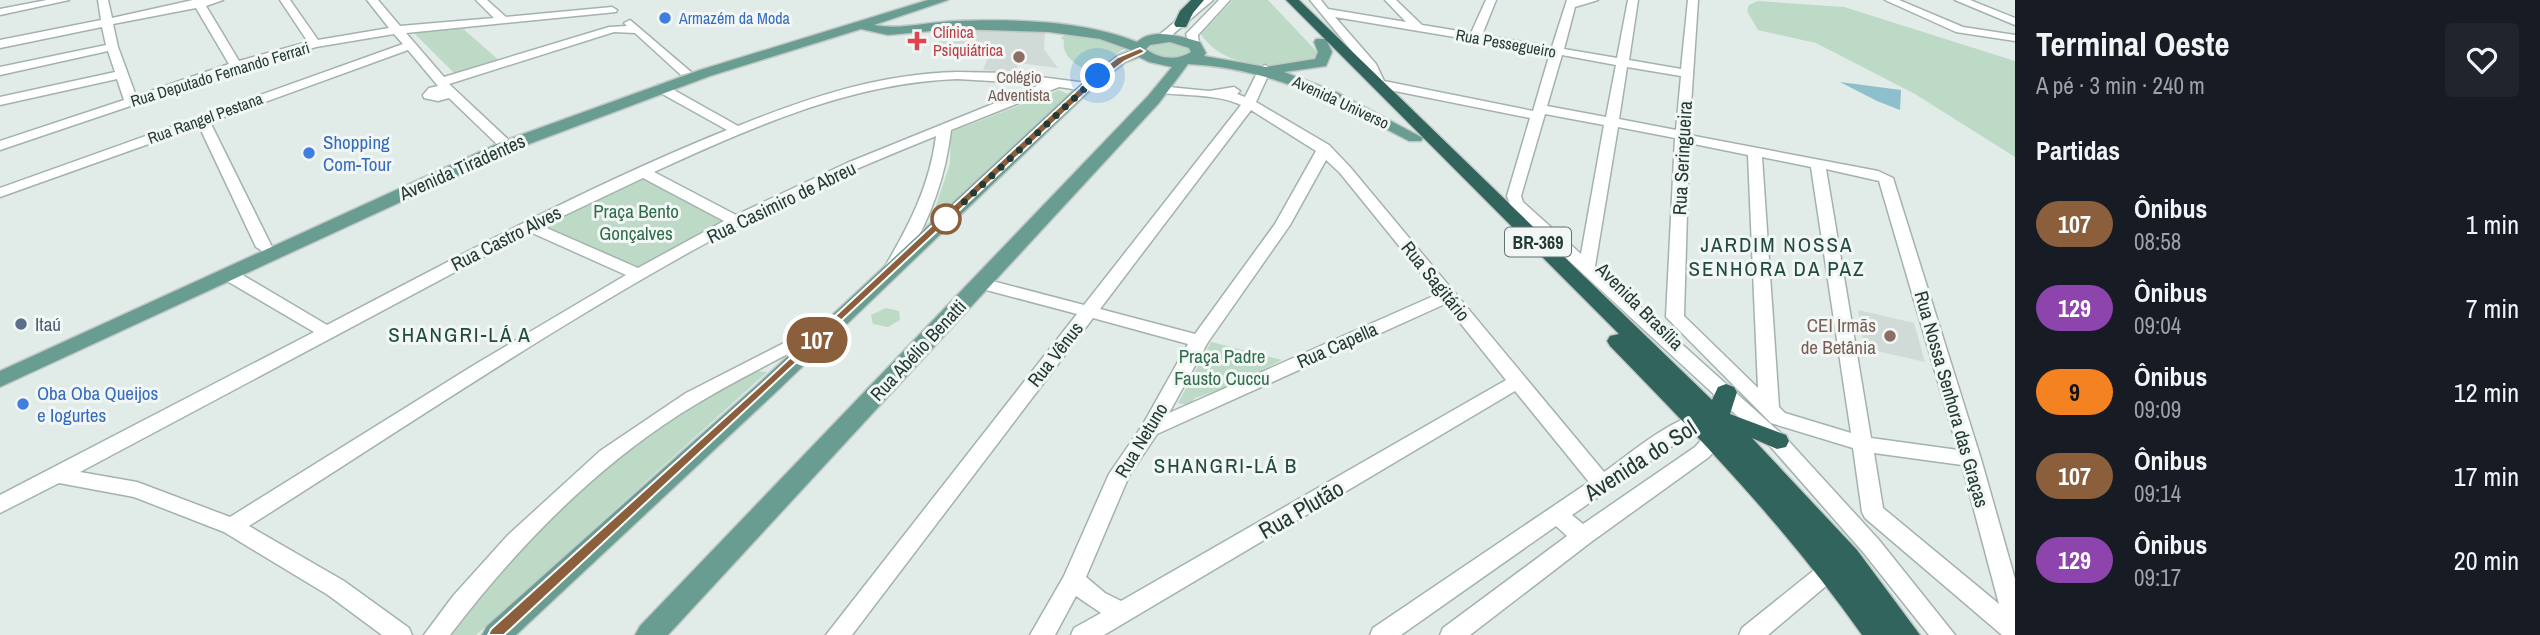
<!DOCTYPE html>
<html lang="pt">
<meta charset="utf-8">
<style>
:root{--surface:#171b24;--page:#20242c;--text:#f1f3f6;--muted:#9ea1a6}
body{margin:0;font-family:"Archivo Narrow",sans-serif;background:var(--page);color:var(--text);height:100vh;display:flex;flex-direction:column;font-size:26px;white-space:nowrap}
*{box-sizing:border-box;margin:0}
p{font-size:23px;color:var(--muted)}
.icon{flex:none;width:38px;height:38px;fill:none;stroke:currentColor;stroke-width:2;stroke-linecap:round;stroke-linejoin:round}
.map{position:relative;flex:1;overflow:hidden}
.sheet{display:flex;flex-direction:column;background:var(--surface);width:525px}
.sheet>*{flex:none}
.badge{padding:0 14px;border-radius:23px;font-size:24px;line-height:46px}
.you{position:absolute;width:35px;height:35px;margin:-18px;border:5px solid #fff;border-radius:50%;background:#1a73e8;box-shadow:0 0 0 10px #1a73e833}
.map>.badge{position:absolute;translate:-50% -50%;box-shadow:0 0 0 4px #fff}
h2{padding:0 21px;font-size:26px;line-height:63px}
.round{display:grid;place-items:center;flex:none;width:74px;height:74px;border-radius:7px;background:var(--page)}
.headline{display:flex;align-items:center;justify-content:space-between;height:119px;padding:0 21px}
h1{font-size:33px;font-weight:700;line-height:52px}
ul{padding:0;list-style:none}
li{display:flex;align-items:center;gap:21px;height:84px;padding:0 21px}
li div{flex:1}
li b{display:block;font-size:26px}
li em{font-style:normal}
li .badge{min-width:77px;font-weight:700;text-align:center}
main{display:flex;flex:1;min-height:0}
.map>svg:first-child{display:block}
.built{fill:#d0dad6}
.green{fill:#bcdac6}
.water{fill:#8dbfcc}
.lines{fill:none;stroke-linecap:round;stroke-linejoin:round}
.minor-casing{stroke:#a4b2ae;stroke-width:3}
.major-casing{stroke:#c1c8c6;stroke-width:3}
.highway-casing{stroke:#c1c8c6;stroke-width:3}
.minor{fill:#fff;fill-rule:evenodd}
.major{fill:#699d92;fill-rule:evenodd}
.highway{fill:#31645c;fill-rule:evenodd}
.line{fill:#8b5e3c;stroke:#fff;stroke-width:2}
.walk{stroke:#233a35;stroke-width:7;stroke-dasharray:0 12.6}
.shop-dot{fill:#3f7fe0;stroke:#f2f7f5;stroke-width:2.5}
.health-dot{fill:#e0444e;stroke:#f2f7f5;stroke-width:2.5}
.education-dot{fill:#8d6e63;stroke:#f2f7f5;stroke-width:2.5}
.stop-dot{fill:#fff;stroke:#8b5e3c;stroke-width:3.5}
.service-dot{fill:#5c6f8a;stroke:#f2f7f5;stroke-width:2.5}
.labels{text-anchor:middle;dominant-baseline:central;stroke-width:6;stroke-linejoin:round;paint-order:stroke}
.far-shop-label{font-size:16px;fill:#366cbe;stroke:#f2f7f5;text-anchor:start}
.far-health-label{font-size:16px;fill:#be3a42;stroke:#f2f7f5;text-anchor:start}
.far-street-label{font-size:16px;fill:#233a35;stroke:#f2f7f5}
.far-education-label{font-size:16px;fill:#785e54;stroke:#f2f7f5}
.shield{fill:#f2f7f5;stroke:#61736f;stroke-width:2}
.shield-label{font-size:18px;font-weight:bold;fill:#233a35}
.shop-label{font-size:19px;fill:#366cbe;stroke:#f2f7f5;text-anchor:start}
.street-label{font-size:19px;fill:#233a35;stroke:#f2f7f5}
.park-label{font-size:19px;fill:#306e4b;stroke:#f2f7f5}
.service-label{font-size:19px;fill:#4e5e75;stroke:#f2f7f5;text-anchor:start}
.education-label{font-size:19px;fill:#785e54;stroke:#f2f7f5;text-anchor:end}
.neighbourhood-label{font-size:21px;letter-spacing:2px;fill:#214a43;stroke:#f2f7f5}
.near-street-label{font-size:23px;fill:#233a35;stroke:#f2f7f5}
</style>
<main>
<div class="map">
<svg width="2015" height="635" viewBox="0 0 2015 635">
<rect width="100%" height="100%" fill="#e1ebe7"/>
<!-- built -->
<path class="built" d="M999,30L1045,33L1044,49L1058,68L1019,63L1015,72L983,70L991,50H939L937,31Z
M1858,310L1914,323L1925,362L1864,348Z"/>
<!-- green -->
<path class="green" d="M1233,0H1268L1317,52L1314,60C1277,69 1223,69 1201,34Z
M1758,1L1844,7L2015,61V157L1915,94L1816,43L1758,30L1747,11L1749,5Z
M461,27L501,62L455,74L415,34L422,31Z
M1065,35L1119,43L1126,47L1095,70L1088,72C1076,64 1061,56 1064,40L1061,38Z
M1171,41L1188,46L1190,52C1178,61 1161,59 1149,51V46Z
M1059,90L1070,95L928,229L950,164L951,132Z
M640,173L725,219L637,269L537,225Z
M886,308L899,311L900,320L888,327L873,324L871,315Z
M1211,342L1282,360L1227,387L1195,398L1189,405L1178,403Z
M756,371L767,372L476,635H450C509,546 592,471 681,413C705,397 732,385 756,371Z"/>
<!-- water -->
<path class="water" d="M1840,82L1901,90L1900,110L1877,101Z"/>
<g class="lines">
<!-- minor casing -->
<g class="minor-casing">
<path id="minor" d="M47,0H69L0,15V9Z
M98,0H108L112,18L193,0H223L206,6L239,61L308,42L280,0H290L318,40L389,28L367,0H378L400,26L494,18L476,0H487L506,17L612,7L617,10L616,12L406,33L444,77L609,27L627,26L624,23L630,20L691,72L681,75L635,33L614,32L449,84L512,143L514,146L507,150L502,149L449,98L438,101L424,98L423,95L429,88L438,86L408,50L210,122L272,247L264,252L256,247L199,126L0,197V188L403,44L394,34L316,47L240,69L0,150V141L124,100L117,79L0,105V97L115,72L108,51L0,75V67L106,45L102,27L0,48V40L101,20ZM196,8L229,64L136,96L118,47L113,24Z
M1201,0H1213L1166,40H1158V36Z
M1219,0H1230L1198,35L1199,47H1191L1186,34Z
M1310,0H1321L1328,9L1406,22L1385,0H1396L1422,25L1471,33L1486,0H1496L1482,35L1552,47L1567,0H1598L1575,7L1564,49L1617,58L1628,0H1638L1629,60L1681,69L1688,0H1698L1689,135L1878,171L1893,178L1981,459L2015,579V635H2002L1865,518L1862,512L1853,448L1771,423L1666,317L1675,138L1618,127L1595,266L1784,436L1879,540L1955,635H1929L1863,552L1770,446L1511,207L1507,196L1530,118L1375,87L1366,68ZM1335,17L1550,53L1533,111L1384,81L1376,64ZM1562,55L1616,65L1606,117L1547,106ZM1627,67L1681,76L1676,130L1619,119ZM1545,114L1604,125L1581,254L1523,202L1521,196ZM1689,143L1748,155L1758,388L1684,316ZM1762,157L1811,167L1851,433L1785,413L1779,407ZM1826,169L1879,181L1958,450L1871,438ZM1874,453L1962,465L1999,604L1883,508Z
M1885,0H1899L1963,27L2015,35V41L1956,32Z
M1955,0H1970L2015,18V25Z
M1265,65L1271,69L1256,102L1329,145L1350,167L1604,472C1633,452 1687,403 1724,413L1727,418L1724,439L1709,457L1591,542L1470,635H1440L1443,628L1567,536L1556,526L1401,635H1370L1373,628L1589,482L1515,391L1104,635H1071L1074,628L1101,613L1076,596L1055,635H1030L1064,576L1109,474L1142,426L1188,344L1093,318L852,635H826L1077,314L975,287L973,283L975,279L981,278L1084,305L1241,105C1217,94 1188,96 1162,93L1156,89L1158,86L1209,91L1234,87L1240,91L1237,94L1245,97L1259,69ZM1251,110L1316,151L1275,224L1195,334L1100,309ZM1326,160L1340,173L1438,294L1169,413L1208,342L1290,225ZM1445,304L1506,380L1121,601L1105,593L1086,577L1129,476L1157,434ZM1701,426H1706L1704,437L1695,447L1583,524L1572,515Z
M957,72L1009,73L1087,83L1093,87L1087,91L1059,87L951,130C945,182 927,228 898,271L892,273L884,268C909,226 930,185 936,136C882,158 828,180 776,206C593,299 423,416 249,526L344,581L409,628L412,635H382L328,595L224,532L134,497L59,483L0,513V495L314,332L222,278L220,274L222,270H234L327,325C459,256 590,185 727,130L657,91V85H665L738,126C810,97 879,74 957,72ZM957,79L1042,84L847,163L736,215L654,172C751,128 849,83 957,79ZM643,178L724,221L638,268L542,226ZM530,232L626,275L474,365L230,517L137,482L80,472Z
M829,320L838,325L835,329C784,357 730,382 680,414C590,472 515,550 450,635H424L453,596L508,535L600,451L686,393Z
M1831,560L1839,563L1842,569L1839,575L1768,635H1739L1742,628L1823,563Z"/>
</g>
<!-- major casing -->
<g class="major-casing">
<path id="major" d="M928,0H948L874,25C901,30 927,22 955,21C1013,19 1083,20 1137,42C1153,27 1182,37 1200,42L1206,53L1204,56L1266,67L1315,59L1318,52L1314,42L1316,39H1326L1332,52L1326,66L1284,72L1338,93L1423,138L1421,141H1409C1336,103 1272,68 1188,64L1159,103L668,635H635L640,626L1148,96L1172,67L1149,62L1139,57L1126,62L1097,84L774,394L516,635H482L487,626L758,384L1087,78L1116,56L1131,50L1100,39L1049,32L953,29L888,35L861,29L710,76L513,150L0,387V371L501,142L700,70ZM1170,42L1189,48L1191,52C1177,61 1159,59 1146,49L1150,45Z"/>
</g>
<!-- highway casing -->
<g class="highway-casing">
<path id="highway" d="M1191,0H1204L1193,13L1186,27H1176L1174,24L1180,11Z
M1286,0H1299L1712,400L1718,387L1726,384L1734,387L1737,392L1730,414L1786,435L1789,441L1786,447L1777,449L1752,438L1857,550L1920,635H1862C1788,530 1700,438 1610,346L1607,341L1610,336L1619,334Z"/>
</g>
<!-- minor -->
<use href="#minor" class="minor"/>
<!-- major -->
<use href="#major" class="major"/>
<!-- highway -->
<use href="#highway" class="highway"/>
</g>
<!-- line -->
<path class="line" d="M1140,48L1145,51L1143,53L1125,61L1096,83L504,635H488L491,629L761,385L1089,79L1118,57Z"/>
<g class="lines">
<!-- walk -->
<path class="walk" d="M946,219L1098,76"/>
</g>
<!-- markers -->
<g class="shop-dot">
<circle cx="665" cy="18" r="7"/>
<circle cx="309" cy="153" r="7"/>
<circle cx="23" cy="404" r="7"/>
</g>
<path class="health-dot" d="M913.5 30.5h7v7h7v7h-7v7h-7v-7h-7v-7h7z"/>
<g class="education-dot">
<circle cx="1019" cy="57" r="7"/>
<circle cx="1890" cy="336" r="7"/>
</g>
<circle class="stop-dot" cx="946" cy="219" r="14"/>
<circle class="service-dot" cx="21" cy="324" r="7"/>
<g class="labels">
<!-- far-shop labels -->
<g class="far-shop-label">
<text x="679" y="18">Armazém da Moda</text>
</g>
<!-- far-health labels -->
<g class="far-health-label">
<text x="933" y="32">Clínica<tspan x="933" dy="18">Psiquiátrica</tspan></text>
</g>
<!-- far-street labels -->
<g class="far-street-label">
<text transform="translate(1506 43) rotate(10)">Rua Pessegueiro</text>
<text transform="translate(220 74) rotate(-17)">Rua Deputado Fernando Ferrari</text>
<text transform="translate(1341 102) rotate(25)">Avenida Universo</text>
<text transform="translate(205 118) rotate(-20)">Rua Rangel Pestana</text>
</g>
<!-- far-education labels -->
<g class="far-education-label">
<text x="1019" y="77">Colégio<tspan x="1019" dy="18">Adventista</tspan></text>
</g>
<!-- shield labels -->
<rect class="shield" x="1505" y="227.5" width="66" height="29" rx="5"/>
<g class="shield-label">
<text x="1538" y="242">BR-369</text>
</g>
<!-- shop labels -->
<g class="shop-label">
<text x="323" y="142">Shopping<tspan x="323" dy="22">Com-Tour</tspan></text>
<text x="37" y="393">Oba Oba Queijos<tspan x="37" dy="22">e Iogurtes</tspan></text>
</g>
<!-- street labels -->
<g class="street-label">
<text transform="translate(1682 158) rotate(-87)">Rua Seringueira</text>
<text transform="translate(462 167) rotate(-24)">Avenida Tiradentes</text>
<text transform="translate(781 202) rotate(-26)">Rua Casimiro de Abreu</text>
<text transform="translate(506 238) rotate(-27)">Rua Castro Alves</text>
<text transform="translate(1436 281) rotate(51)">Rua Sagitário</text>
<text transform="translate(1640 306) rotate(45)">Avenida Brasília</text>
<text transform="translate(1337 345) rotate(-24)">Rua Capella</text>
<text transform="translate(918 350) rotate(-47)">Rua Abélio Benatti</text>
<text transform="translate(1055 354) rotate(-52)">Rua Vênus</text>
<text transform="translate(1952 399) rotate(74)">Rua Nossa Senhora das Graças</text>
<text transform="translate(1141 440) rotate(-59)">Rua Netuno</text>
</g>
<!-- park labels -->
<g class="park-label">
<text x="636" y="211">Praça Bento<tspan x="636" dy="22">Gonçalves</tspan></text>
<text x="1222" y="356">Praça Padre<tspan x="1222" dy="22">Fausto Cuccu</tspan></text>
</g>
<!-- service labels -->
<g class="service-label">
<text x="35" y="324">Itaú</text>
</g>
<!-- education labels -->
<g class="education-label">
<text x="1876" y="325">CEI Irmãs<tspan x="1876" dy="22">de Betânia</tspan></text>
</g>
<!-- neighbourhood labels -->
<g class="neighbourhood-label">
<text x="1777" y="244">JARDIM NOSSA<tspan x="1777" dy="24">SENHORA DA PAZ</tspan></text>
<text x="460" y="334">SHANGRI-LÁ A</text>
<text x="1226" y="465">SHANGRI-LÁ B</text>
</g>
<!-- near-street labels -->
<g class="near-street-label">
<text transform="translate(1640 460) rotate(-33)">Avenida do Sol</text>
<text transform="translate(1301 509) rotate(-30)">Rua Plutão</text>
</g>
</g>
</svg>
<div class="you" style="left:1098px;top:76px"></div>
<b class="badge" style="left:817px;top:340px;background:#8b5e3c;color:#fff">107</b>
</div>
<section class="sheet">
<div class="headline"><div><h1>Terminal Oeste</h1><p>A pé · 3 min · 240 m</p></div><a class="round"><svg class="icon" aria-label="heart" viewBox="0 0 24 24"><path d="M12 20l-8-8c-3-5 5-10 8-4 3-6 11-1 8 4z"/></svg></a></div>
<h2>Partidas</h2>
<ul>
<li><span class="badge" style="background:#8b5e3c;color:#fff">107</span><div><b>Ônibus</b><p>08:58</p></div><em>1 min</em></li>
<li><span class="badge" style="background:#8e44ad;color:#fff">129</span><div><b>Ônibus</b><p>09:04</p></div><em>7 min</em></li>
<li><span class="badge" style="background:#f58220;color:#111">9</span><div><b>Ônibus</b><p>09:09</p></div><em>12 min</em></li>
<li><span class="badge" style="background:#8b5e3c;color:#fff">107</span><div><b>Ônibus</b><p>09:14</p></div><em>17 min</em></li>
<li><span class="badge" style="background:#8e44ad;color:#fff">129</span><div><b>Ônibus</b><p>09:17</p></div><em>20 min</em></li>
</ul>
</section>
</main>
